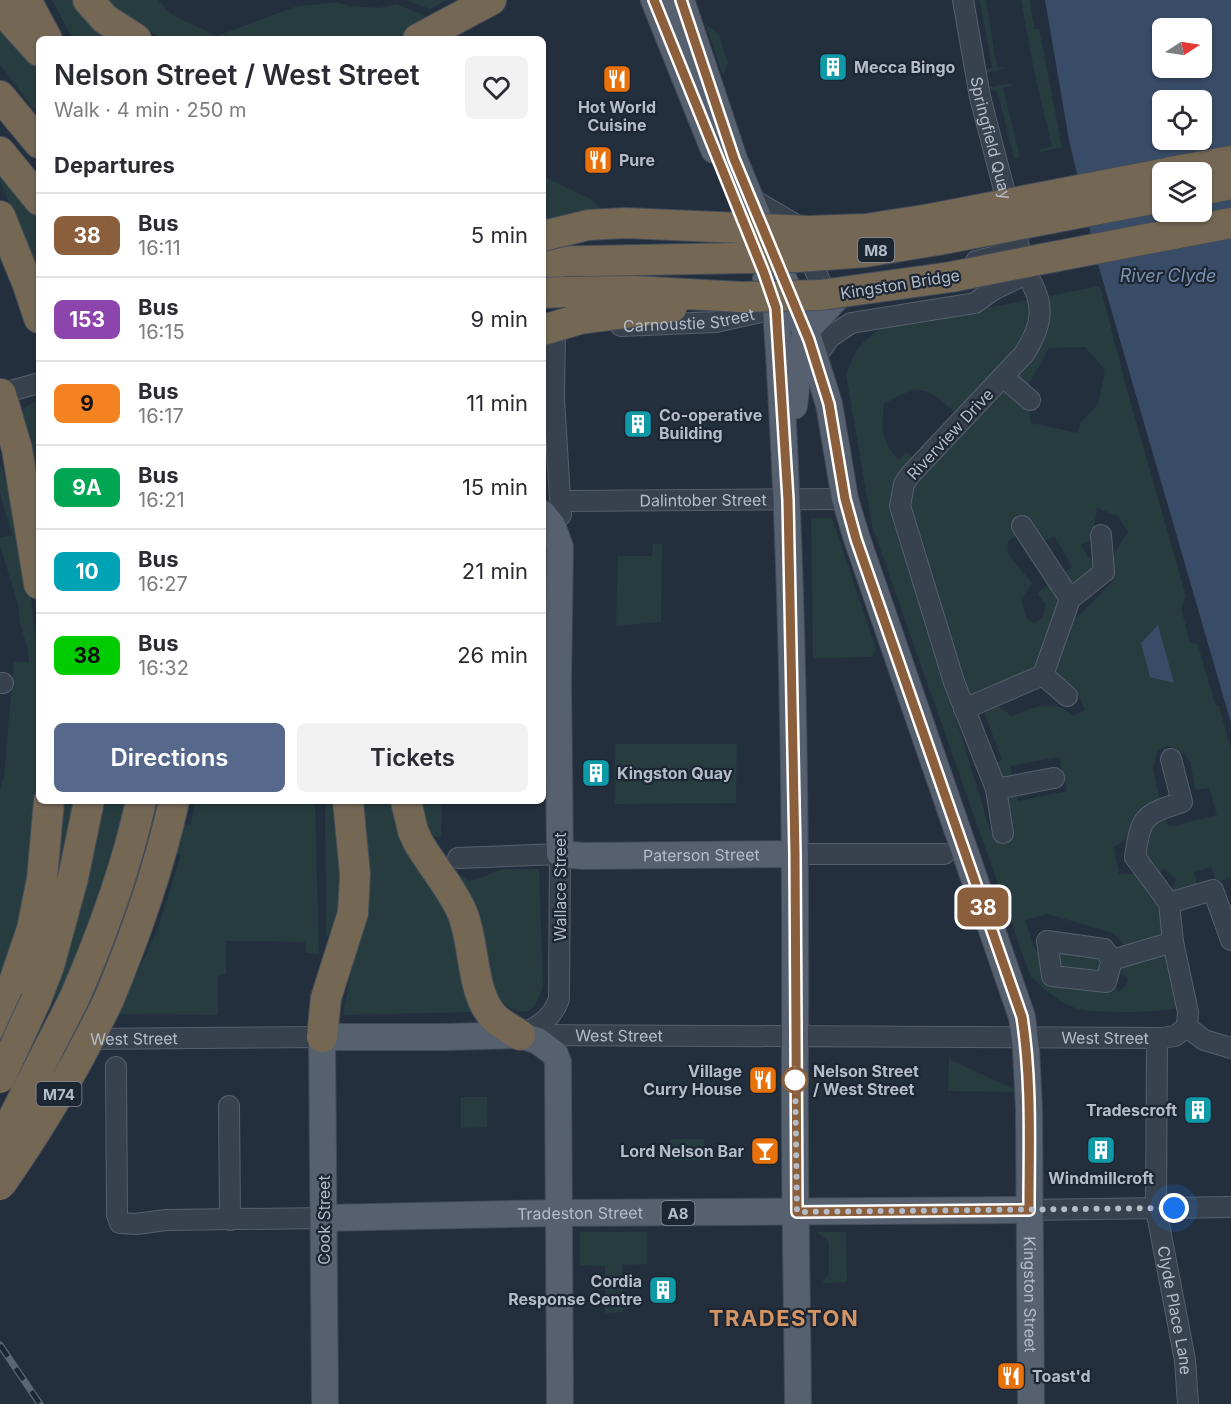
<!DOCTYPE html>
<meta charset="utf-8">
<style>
:root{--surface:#fff;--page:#f2f2f3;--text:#2b2b33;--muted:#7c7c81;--line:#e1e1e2;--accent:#56698c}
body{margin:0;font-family:Inter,sans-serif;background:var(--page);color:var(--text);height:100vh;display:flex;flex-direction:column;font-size:22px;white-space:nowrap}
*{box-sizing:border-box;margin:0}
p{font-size:20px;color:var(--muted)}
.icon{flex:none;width:33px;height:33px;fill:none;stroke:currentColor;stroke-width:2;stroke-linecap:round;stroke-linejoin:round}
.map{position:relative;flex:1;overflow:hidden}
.panel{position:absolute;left:36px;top:36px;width:510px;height:768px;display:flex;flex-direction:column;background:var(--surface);border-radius:9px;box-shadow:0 2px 4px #0004}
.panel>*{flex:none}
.badge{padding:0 12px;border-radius:9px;font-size:21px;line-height:39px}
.needle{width:39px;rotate:78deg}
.buttons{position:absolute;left:1152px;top:18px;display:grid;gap:12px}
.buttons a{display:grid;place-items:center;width:60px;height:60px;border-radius:9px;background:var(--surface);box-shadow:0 2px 4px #0004;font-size:30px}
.you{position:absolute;width:30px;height:30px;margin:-15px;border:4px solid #fff;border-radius:50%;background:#1a73e8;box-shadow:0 0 0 9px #1a73e833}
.map>.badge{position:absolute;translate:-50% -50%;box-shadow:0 0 0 3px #fff}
h2{padding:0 18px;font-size:22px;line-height:54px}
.round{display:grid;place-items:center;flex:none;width:63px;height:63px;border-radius:9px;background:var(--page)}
.summary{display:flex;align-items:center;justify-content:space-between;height:102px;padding:0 18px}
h1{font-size:28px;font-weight:600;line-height:45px}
.button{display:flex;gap:12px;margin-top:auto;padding:12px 18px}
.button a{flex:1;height:69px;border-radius:9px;background:var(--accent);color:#fff;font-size:24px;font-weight:600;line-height:69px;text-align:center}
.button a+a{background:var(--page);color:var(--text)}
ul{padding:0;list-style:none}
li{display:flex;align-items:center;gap:18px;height:84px;padding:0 18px;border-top:2px solid var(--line)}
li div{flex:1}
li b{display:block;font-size:22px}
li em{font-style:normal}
li .badge{min-width:66px;font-weight:700;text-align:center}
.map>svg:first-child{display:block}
.green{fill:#263c3f;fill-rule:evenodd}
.water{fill:#394c67;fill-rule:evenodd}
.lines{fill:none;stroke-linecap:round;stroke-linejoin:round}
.minor-casing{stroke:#565f6c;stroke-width:22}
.major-casing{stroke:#414a57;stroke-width:28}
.highway-casing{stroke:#434c59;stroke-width:32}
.minor{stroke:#38414e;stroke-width:20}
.major{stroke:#56606e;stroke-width:26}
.highway{stroke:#746855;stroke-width:30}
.rail-casing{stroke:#5a6575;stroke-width:7}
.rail{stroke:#1d2633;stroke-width:4.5;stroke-dasharray:14;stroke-linecap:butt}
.highway-bridge-casing{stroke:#434c59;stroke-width:32;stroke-linecap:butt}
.highway-bridge{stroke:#746855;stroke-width:30}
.line-casing{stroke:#fff;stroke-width:14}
.line{stroke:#8b5e3c;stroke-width:9}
.walk{stroke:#b4bcc9;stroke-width:6;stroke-dasharray:0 10.8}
.stop-dot{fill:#fff;stroke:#8b5e3c;stroke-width:3}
.labels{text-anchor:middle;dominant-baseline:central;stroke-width:4.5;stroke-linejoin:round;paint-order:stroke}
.shield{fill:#1d2633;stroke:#878f9c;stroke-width:1.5}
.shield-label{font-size:15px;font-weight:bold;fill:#b4bcc9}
.poi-label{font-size:16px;font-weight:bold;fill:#b4bcc9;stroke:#1d2633;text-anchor:start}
.street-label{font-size:16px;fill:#b4bcc9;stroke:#1d2633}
.stop-label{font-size:16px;font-weight:bold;fill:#b4bcc9;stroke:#1d2633;text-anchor:start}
.water-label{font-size:18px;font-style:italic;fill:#7c92b1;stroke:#1d2633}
.district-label{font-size:22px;font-weight:bold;letter-spacing:1.5px;fill:#d59563;stroke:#1d2633}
</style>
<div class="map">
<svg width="1231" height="1404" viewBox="0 0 1231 1404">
<rect width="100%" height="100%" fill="#242f3e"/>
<!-- green -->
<path class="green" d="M52,0H80L124,39H73Z
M105,0H158L172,15L217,36L295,7L336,2L350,6L379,8L397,4L427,17L461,0L437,20L393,39H162Z
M405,0H448L430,9Z
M980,0H986L997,68L1008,67L985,74L982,70L992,68Z
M1021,0H1030L1034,29H1039L1062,147L1040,152L1041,149L1052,146L1035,76Z
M705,23L719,35L728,62L723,76Z
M0,27L39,68V117L0,64Z
M1011,83L1013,85L1003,88L1020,157L1014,159L997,90L987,92L988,87Z
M0,168L39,217V269L0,182Z
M543,176L592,200L605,213L543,225Z
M1100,286L1128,393L1186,596L1181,608L1190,642L1198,645L1215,704L1219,706L1231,749V880L1230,878L1216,882L1211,867L1194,872L1198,887L1174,894L1172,888L1176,879L1163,868L1158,877L1145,861L1141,847L1146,830L1165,815L1169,827L1217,815L1209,788L1195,790C1190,763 1195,757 1168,746L1158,750L1153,769L1160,801C1135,811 1134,813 1126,839L1114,847L1119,874H1135L1162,900L1165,932L1157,939L1123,945L1113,933L1047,914L1025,920L1034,946L1048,970L1058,936L1112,951L1115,985L1118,992L1127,985L1128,978L1119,972L1122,956L1161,952L1172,956L1182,1000L1177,1008C1160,1013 1090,1014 1075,1008C1056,1000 1044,989 1030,975L872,526L846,375C855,350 860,342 882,328ZM1085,347L1105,370L1098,404L1081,422L1078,433L1031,423L1029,408L1004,386L918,460L907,452L898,460C881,440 881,430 884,404C923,380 930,389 960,418L1003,373L1025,391L1049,348ZM1097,508L1118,516L1128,532L1113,555V581L1076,618L1053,579L1037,594L1046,605L1043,618L1034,623L1027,619L1021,600L1032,583L1008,554L1007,543L1030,523L1045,541L1054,536L1072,567L1064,572L1074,586L1098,565L1095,556L1088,558L1081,544L1092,540ZM1056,676L1075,688L1085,710L1072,716C1054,696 1031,709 1011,716L995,703ZM983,709L1002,760L994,763L999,779L1012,776L1010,766L1059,757L1067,791L1018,801L1015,790L1001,791L1008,830L991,834L956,718Z
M39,401V535L21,417C24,406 29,404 39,401Z
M0,464L11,493L30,589L39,664V801L29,899L7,962L0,970V789L4,776L14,662H29L28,650L20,623L18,604L0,546V538L12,535L0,493Z
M811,518H832L876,649L872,657L813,658Z
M653,544H662L661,622L616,626L618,556H652Z
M615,744H737L736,803L615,804Z
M59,801H75L51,918Z
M102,801H130L94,916L59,1000H49Z
M196,801H315L319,954L306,953L305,942L226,941V974L218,975V1015L118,1014L157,931L181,855L176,853L184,824L190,825Z
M325,801H341C346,846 358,901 326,938Z
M357,801H400L449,901L471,986V1012L343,1015L353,961Z
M416,801H442L441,837H427Z
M504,869H539L543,985C535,1016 523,1019 499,1000L495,1004L453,878L461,875L469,881C482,879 491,872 504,869Z
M949,1059L1014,1089V1092L948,1091Z
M461,1097H487V1127L461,1128Z
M670,1139H704V1160H670Z
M580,1232H647V1264L622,1265L623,1312L605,1313V1266L580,1265Z
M817,1232H846L847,1282L822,1283L829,1274V1242Z"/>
<!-- water -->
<path class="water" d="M1045,0H1231V723L1098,264L1069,140ZM1162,28H1202V68H1162ZM1162,100H1202V140H1162ZM1162,172H1202V212H1162Z
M1158,625L1174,683L1150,677L1141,643Z"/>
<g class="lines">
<!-- minor casing -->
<g class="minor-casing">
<g id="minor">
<path id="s1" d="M963,0L980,97L1026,274C1046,303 1043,325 1024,354L910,475L904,484L900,506L954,682L996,789L1003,833"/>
<path d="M750,198L793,223L827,296"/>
<path d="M976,261L997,256L1015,232"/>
<path id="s2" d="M621,326L716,322L787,306"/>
<path d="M555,329L554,398L561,515"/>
<path d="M815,358L830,337L851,323L975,303L993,290L1026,274"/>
<path d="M1003,377L1030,400"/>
<path d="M0,394L39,383"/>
<path id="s3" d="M561,501L845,499"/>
<path d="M1022,526L1070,599"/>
<path d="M1043,675L1067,696"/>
<path d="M0,683H3"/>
<path d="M964,709L1043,675L1070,599L1104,572L1101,535"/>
<path d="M1171,759L1182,802C1143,815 1141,816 1135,857L1169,903L1173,942L1188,1012L1187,1027"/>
<path d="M996,789L1054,778"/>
<path d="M795,854H944"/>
<path d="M458,858L560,854L559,999C552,1018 540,1026 522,1034"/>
<path d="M1169,903L1213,890L1231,940"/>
<path d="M1112,960L1104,949L1047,941L1052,976L1106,982L1112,960L1173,942"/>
<path d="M1187,1027L1204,1040L1231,1048"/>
<path id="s4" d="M525,1035L1162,1038L1175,1036L1187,1027"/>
<path id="s5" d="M1157,1038L1156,1209L1185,1360L1188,1404"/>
<path id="s6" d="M82,1039L322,1037"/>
<path d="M116,1067L117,1215L120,1223L136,1224L166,1220L324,1218"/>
<path d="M229,1106L230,1220"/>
<path d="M1029,1210L1231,1207"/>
</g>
</g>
<!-- major casing -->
<g class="major-casing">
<g id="major">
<path d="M654,0L714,150"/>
<path id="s7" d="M681,0L734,159L809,340L829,404L845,499L857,539L1022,1017L1026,1049L1029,1109L1031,1404"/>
<path d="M766,279L776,308C793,556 796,804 795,1051C794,1169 797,1287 798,1404"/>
<path d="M794,406L800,354L806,331L839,295"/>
<path id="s8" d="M543,514L552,525L560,547L558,682L560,854L584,856L795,854"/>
<path id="s9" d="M324,1218L559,1213L1029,1210"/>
<path d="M325,1404L322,1037H445L520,1035L538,1041L555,1054L558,1062L560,1404"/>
</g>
</g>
<!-- highway casing -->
<g class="highway-casing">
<path id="highway" d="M26,0L47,39
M88,0L105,19L136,39
M0,8L39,51
M418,39L491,0
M0,96L39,143
M0,152L39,200
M1170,172L1231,161
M1202,190L1231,184
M0,216L28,285L39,318
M1042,259L1231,223
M543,262L586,261
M543,293L564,292
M1,394L17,449L39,584
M406,801L413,831L418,842C432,866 451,887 462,912C476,945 470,997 497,1020C504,1025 512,1030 520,1035
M74,999C102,935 126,870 141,801
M109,999C136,934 159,869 174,801
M36,1000L49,966L73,878L89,801
M0,1023L32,929L42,879L49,801
M322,1037L326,998L353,913L355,874L348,801"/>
</g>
<!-- minor -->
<use href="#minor" class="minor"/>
<!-- major -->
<use href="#major" class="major"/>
<!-- highway -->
<use href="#highway" class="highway"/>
<!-- rail casing -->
<g class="rail-casing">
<path id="rail" d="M0,1345L40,1404"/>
</g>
<!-- rail -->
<use href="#rail" class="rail"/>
<!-- highway-bridge casing -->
<g class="highway-bridge-casing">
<path id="highway-bridge" d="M543,236L588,225L625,223L809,231L866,229L930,219L1162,174
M586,261L797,257L865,252L938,240L1162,197
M564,292L633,291L741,297L821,295L951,277L1042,259
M543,330L580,319L672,307
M0,1078L36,1000
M0,1144L74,999
M0,1185C42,1125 78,1064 109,999"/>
</g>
<!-- highway-bridge -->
<use href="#highway-bridge" class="highway-bridge"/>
</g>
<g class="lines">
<!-- line casing -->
<g class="line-casing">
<path id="line" d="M654,0L764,273L776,308L788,500L795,854L797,1212L1029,1210C1029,1146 1032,1081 1022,1017L856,539L845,499L829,404L809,340L734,159L681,0"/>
</g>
<!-- line -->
<use href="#line" class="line"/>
<!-- walk -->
<path class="walk" d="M795,1080V1069L797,1212L1174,1208"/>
</g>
<!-- icons -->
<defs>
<g id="building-square" transform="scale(1.5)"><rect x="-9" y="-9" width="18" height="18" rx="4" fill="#0f9aa8" stroke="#1d2633"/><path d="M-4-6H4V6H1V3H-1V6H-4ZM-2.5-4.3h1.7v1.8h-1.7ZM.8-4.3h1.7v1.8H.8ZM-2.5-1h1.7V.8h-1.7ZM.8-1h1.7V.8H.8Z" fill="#fff"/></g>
<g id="restaurant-square" transform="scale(1.5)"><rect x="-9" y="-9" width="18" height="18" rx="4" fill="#e8710a" stroke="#1d2633"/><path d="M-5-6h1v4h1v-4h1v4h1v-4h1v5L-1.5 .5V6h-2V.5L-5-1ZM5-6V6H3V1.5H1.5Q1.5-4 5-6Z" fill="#fff"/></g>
<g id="bar-square" transform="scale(1.5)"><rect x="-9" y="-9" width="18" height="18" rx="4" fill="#e8710a" stroke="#1d2633"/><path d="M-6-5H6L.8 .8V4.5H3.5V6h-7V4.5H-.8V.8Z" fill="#fff"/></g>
</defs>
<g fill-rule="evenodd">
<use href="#building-square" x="833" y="67"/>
<use href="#restaurant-square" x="617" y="79"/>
<use href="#restaurant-square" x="598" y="160"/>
<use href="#building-square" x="638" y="424"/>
<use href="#building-square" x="596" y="773"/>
<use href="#restaurant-square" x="763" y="1080"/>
<use href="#building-square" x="1198" y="1110"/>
<use href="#building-square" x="1101" y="1150"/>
<use href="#bar-square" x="765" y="1151"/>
<use href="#building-square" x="663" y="1290"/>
<use href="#restaurant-square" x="1011" y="1376"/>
</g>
<!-- markers -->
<circle class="stop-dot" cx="795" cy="1080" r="12"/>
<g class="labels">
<!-- shield labels -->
<g class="shield">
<rect x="858" y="238" width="36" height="24" rx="4.5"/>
<rect x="36.5" y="1082" width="45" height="24" rx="4.5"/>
<rect x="661.5" y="1201" width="33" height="24" rx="4.5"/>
</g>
<g class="shield-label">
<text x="876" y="250">M8</text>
<text x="59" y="1094">M74</text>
<text x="678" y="1213">A8</text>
</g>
<!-- poi labels -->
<g class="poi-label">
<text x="854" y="67">Mecca Bingo</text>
<text x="617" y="107" text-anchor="middle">Hot World<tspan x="617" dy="18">Cuisine</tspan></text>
<text x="619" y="160">Pure</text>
<text x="659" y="415">Co-operative<tspan x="659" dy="18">Building</tspan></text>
<text x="617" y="773">Kingston Quay</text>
<text x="742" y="1071" text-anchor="end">Village<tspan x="742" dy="18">Curry House</tspan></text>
<text x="1177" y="1110" text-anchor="end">Tradescroft</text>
<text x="744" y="1151" text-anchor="end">Lord Nelson Bar</text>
<text x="1101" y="1178" text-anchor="middle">Windmillcroft</text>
<text x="642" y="1281" text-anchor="end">Cordia<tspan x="642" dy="18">Response Centre</tspan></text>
<text x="1032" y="1376">Toast'd</text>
</g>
<!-- street labels -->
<g class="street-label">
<text stroke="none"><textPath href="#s1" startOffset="141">Springfield Quay</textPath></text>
<text transform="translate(900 284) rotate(-9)">Kingston Bridge</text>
<text stroke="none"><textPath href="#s2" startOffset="68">Carnoustie Street</textPath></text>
<text transform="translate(950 434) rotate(-47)">Riverview Drive</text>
<text stroke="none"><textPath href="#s3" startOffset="142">Dalintober Street</textPath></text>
<text stroke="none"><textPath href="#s8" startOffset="486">Paterson Street</textPath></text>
<text transform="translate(560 887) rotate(-90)">Wallace Street</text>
<text stroke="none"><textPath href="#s4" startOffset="94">West Street</textPath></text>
<text stroke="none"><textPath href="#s6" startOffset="52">West Street</textPath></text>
<text stroke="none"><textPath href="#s4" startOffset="580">West Street</textPath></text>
<text stroke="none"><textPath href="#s9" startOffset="256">Tradeston Street</textPath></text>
<text transform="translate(324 1220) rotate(-90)">Cook Street</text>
<text stroke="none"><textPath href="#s7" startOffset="1352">Kingston Street</textPath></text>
<text stroke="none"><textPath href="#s5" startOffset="274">Clyde Place Lane</textPath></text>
</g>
<!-- stop labels -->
<g class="stop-label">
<text x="813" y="1071">Nelson Street<tspan x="813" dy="18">/ West Street</tspan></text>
</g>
<!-- water labels -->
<g class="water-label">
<text x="1168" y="275">River Clyde</text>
</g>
<!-- district labels -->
<g class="district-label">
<text x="784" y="1318">TRADESTON</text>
</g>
</g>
</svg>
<div class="buttons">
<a><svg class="needle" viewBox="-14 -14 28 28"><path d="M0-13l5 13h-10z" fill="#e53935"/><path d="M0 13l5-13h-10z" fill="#7c7c81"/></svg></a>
<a><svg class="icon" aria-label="locate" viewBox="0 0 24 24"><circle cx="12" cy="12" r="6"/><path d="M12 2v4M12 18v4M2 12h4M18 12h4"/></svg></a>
<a><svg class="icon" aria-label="layers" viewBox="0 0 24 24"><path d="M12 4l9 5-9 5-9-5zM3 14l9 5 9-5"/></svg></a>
</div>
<div class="you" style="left:1174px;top:1208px"></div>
<b class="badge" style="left:983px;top:907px;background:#8b5e3c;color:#fff">38</b>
<section class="panel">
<div class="summary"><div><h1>Nelson Street / West Street</h1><p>Walk · 4 min · 250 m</p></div><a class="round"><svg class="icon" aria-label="heart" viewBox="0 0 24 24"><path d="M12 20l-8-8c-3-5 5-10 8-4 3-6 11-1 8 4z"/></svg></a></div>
<h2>Departures</h2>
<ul>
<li><span class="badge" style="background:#8b5e3c;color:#fff">38</span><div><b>Bus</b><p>16:11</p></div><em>5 min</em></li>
<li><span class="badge" style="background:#8e44ad;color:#fff">153</span><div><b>Bus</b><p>16:15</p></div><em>9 min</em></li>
<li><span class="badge" style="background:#f58220;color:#111">9</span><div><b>Bus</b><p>16:17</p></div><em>11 min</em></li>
<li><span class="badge" style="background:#00a651;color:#fff">9A</span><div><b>Bus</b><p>16:21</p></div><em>15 min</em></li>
<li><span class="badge" style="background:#00a3b4;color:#fff">10</span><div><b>Bus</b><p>16:27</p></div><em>21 min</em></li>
<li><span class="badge" style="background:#0c0;color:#111">38</span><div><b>Bus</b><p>16:32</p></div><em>26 min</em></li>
</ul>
<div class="button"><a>Directions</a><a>Tickets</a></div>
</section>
</div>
